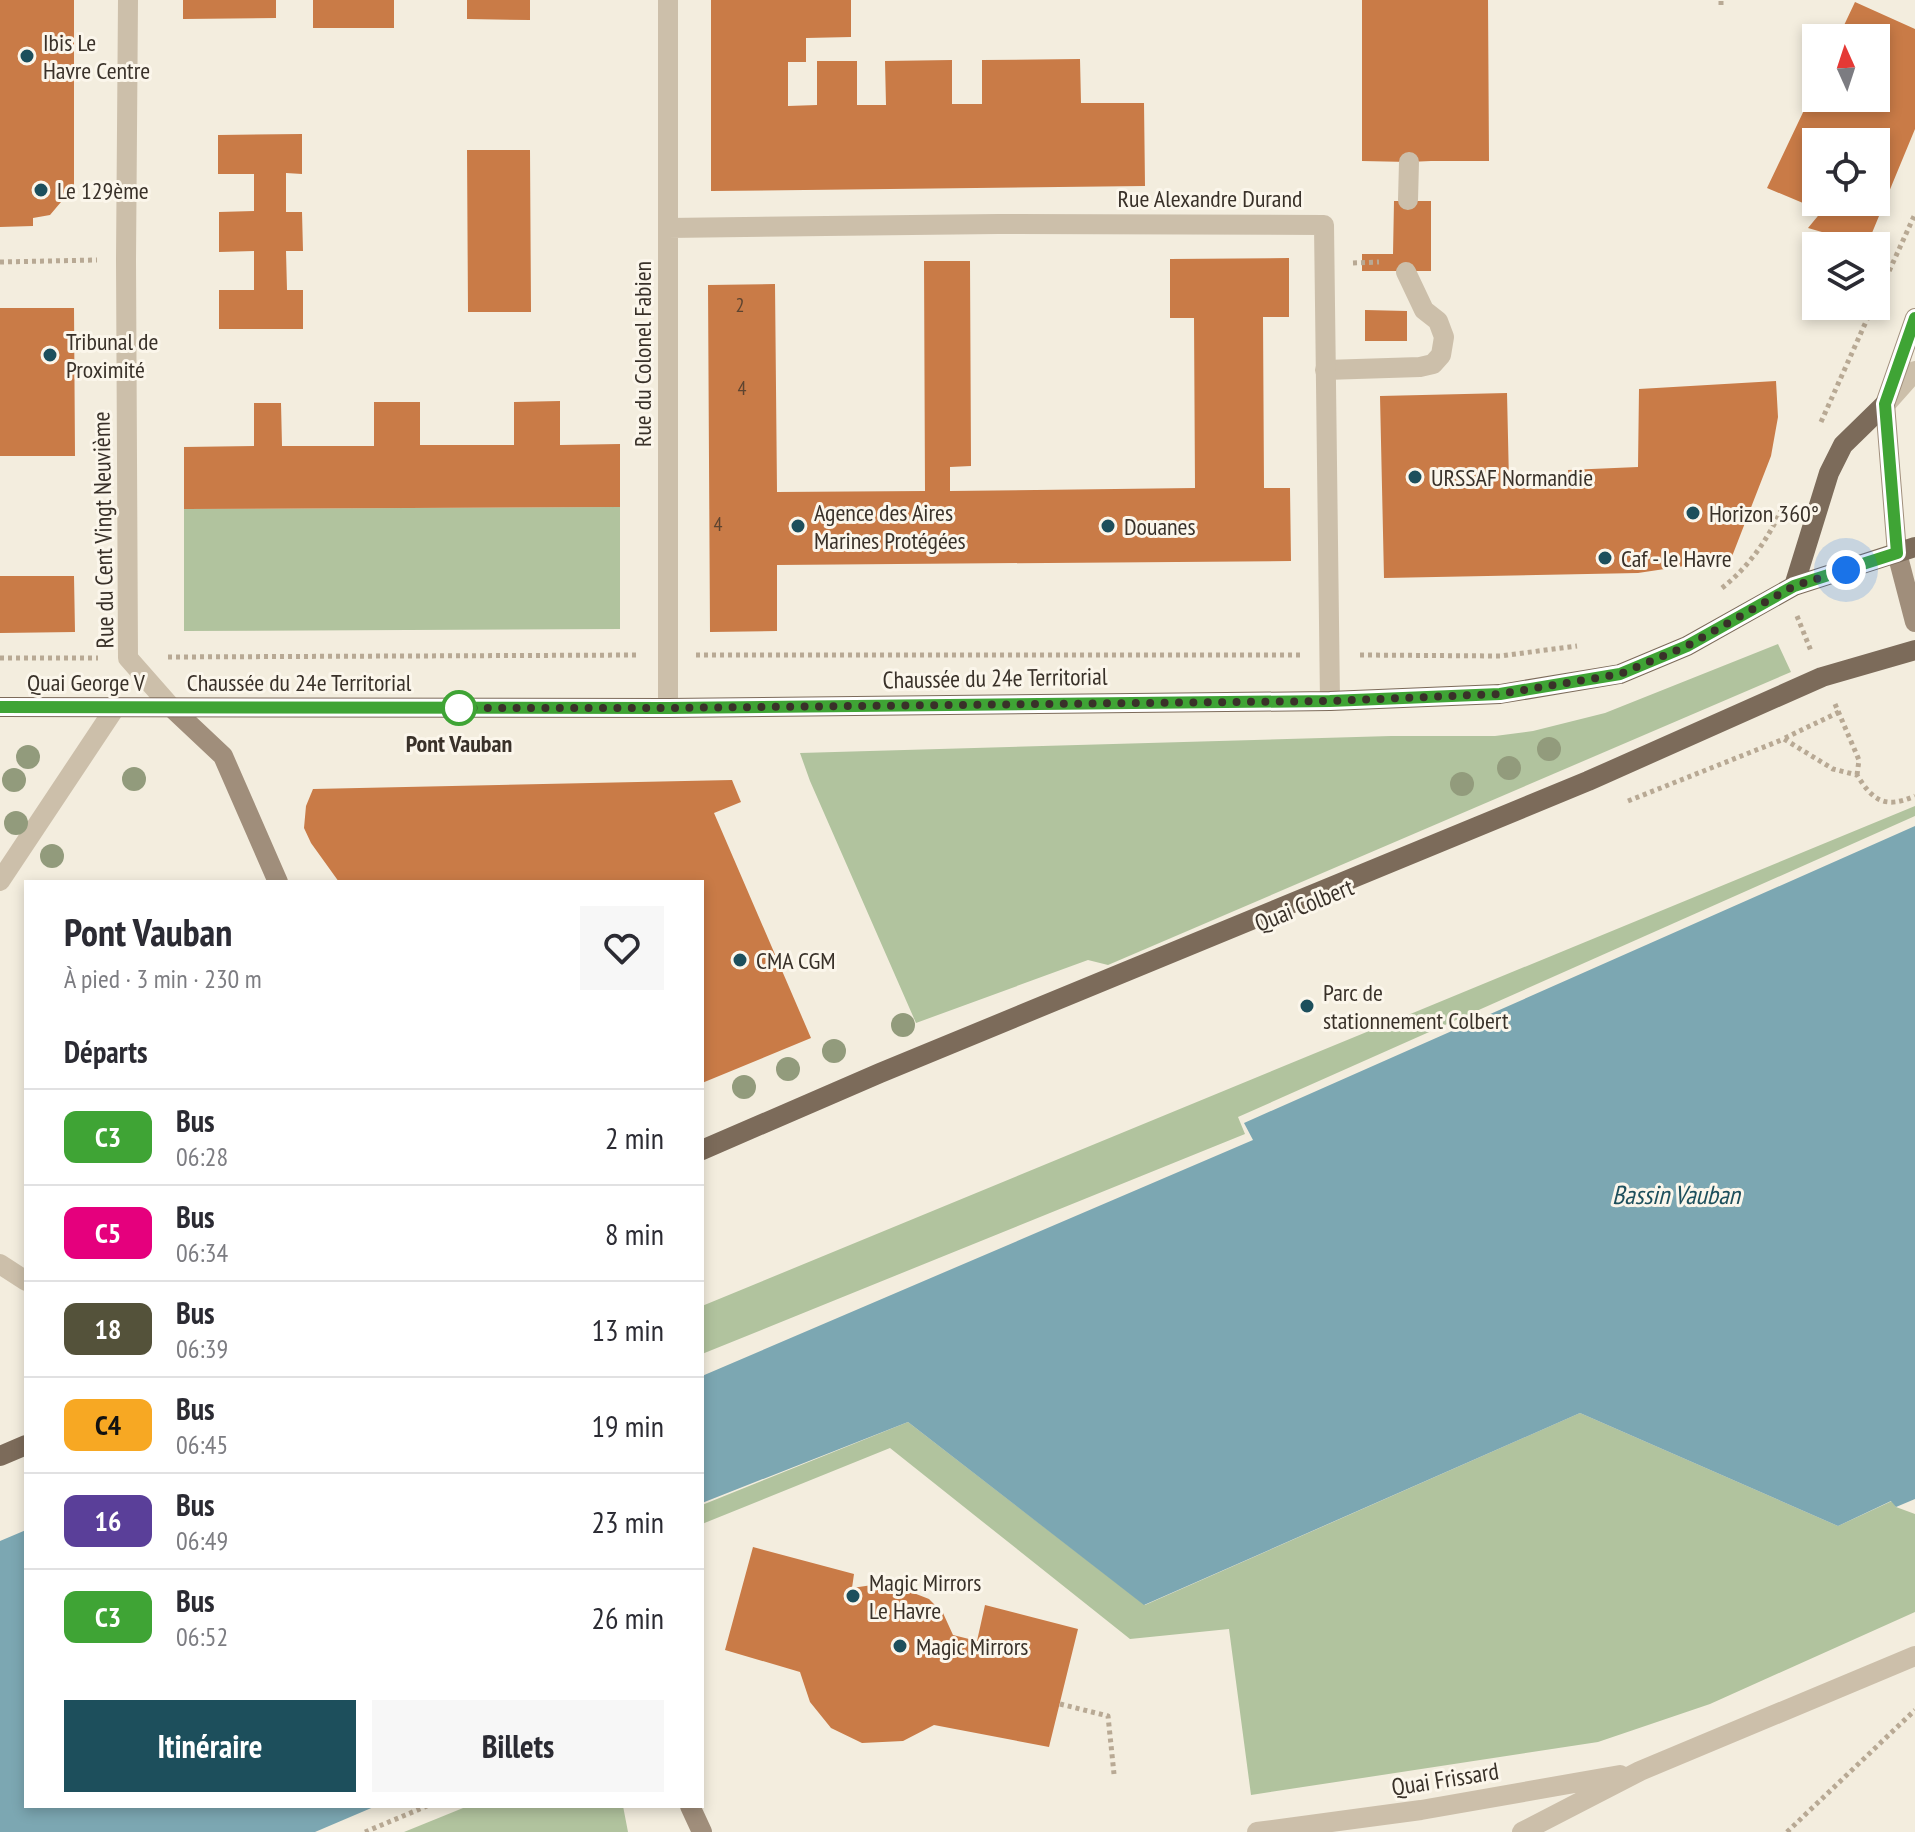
<!DOCTYPE html>
<html lang="fr">
<meta charset="utf-8">
<style>
:root{--surface:#fff;--page:#f7f7f7;--text:#2b2b33;--muted:#7c7c81;--line:#e1e1e2;--accent:#1d4f5c}
body{margin:0;font-family:"PT Sans Narrow",sans-serif;background:var(--page);color:var(--text);height:100vh;display:flex;flex-direction:column;font-size:30px;white-space:nowrap}
*{box-sizing:border-box;margin:0}
p{font-size:26px;color:var(--muted)}
.icon{flex:none;width:44px;height:44px;fill:none;stroke:currentColor;stroke-width:2;stroke-linecap:round;stroke-linejoin:round}
.map{position:relative;flex:1;overflow:hidden}
.drawer{position:absolute;left:24px;top:880px;width:680px;height:928px;display:flex;flex-direction:column;background:var(--surface);border-radius:0px;box-shadow:0 4px 12px #0003}
.drawer>*{flex:none}
.badge{padding:0 16px;border-radius:12px;font-size:28px;line-height:52px}
.needle{width:52px;rotate:357deg}
.tools{position:absolute;left:1802px;top:24px;display:grid;gap:16px}
.tools a{display:grid;place-items:center;width:88px;height:88px;border-radius:0px;background:var(--surface);box-shadow:0 4px 12px #0003;font-size:40px}
.you{position:absolute;width:40px;height:40px;margin:-20px;border:6px solid #fff;border-radius:50%;background:#1a73e8;box-shadow:0 0 0 12px #1a73e833}
.map>.badge{position:absolute;translate:-50% -50%;box-shadow:0 0 0 4px #fff}
h2{padding:0 40px;font-size:30px;line-height:72px}
.round{display:grid;place-items:center;flex:none;width:84px;height:84px;border-radius:0px;background:var(--page)}
.overview{display:flex;align-items:center;justify-content:space-between;height:136px;padding:0 40px}
h1{font-size:38px;font-weight:600;line-height:60px}
.cta{display:flex;gap:16px;margin-top:auto;padding:16px 40px}
.cta a{flex:1;height:92px;border-radius:0px;background:var(--accent);color:#fff;font-size:32px;font-weight:600;line-height:92px;text-align:center}
.cta a+a{background:var(--page);color:var(--text)}
ul{padding:0;list-style:none}
li{display:flex;align-items:center;gap:24px;height:96px;padding:0 40px;border-top:2px solid var(--line)}
li div{flex:1}
li b{display:block;font-size:30px}
li em{font-style:normal}
li .badge{min-width:88px;font-weight:700;text-align:center}
.map>svg:first-child{display:block}
.green{fill:#b1c39e}
.water{fill:#7ca7b2}
.building{fill:#c97b47;fill-rule:evenodd}
.lines{fill:none;stroke-linecap:round;stroke-linejoin:round}
.path{stroke:#b8a994;stroke-width:5;stroke-dasharray:4 4;stroke-linecap:butt}
.service{stroke:#ccbfaa;stroke-width:20}
.minor{stroke:#ccbfaa;stroke-width:20}
.tertiary{stroke:#ccbfaa;stroke-width:20}
.secondary{stroke:#a08e7b;stroke-width:20}
.primary{stroke:#7c6b5a;stroke-width:20}
.tree{fill:#929b7c}
.line-casing{stroke:#fff;stroke-width:18}
.line{stroke:#3fa435;stroke-width:12}
.walk{stroke:#393129;stroke-width:8;stroke-dasharray:0 14.4}
.poi-dot{fill:#1d4f5c;stroke:#fbf6eb;stroke-width:3}
.stop-dot{fill:#fff;stroke:#3fa435;stroke-width:4}
.labels{text-anchor:middle;dominant-baseline:central;stroke-width:6;stroke-linejoin:round;paint-order:stroke}
.number-label{font-size:20px;fill:#5d4430}
.poi-label{font-size:24px;fill:#393129;stroke:#fbf6eb;text-anchor:start}
.street-label{font-size:24px;fill:#393129;stroke:#fbf6eb}
.stop-label{font-size:24px;font-weight:bold;fill:#393129;stroke:#fbf6eb}
.water-label{font-size:26px;font-style:italic;fill:#1d4f5c;stroke:#fbf6eb}
</style>
<div class="map">
<svg width="1915" height="1832" viewBox="0 0 1915 1832">
<rect width="100%" height="100%" fill="#f3edde"/>
<!-- green -->
<path class="green" d="M620,507V629L184,631V509Z
M1778,644L1791,672L1108,965L1088,960L916,1023L810,781L800,753L1391,736H1495L1533,731L1605,713Z
M1915,806V816L1238,1117L1245,1134L702,1354V1306Z
M1580,1413L1838,1526L1892,1501L1896,1507L1915,1514V1612L1710,1704L1598,1742L1251,1795L1229,1629L1130,1639L890,1448L702,1524V1505L908,1422L1145,1605Z
M468,1806H623L628,1832H404Z"/>
<!-- water -->
<path class="water" d="M1915,826V1499L1896,1507L1891,1501L1838,1526L1580,1413L1144,1605L908,1422L702,1503V1376L1253,1140L1244,1123Z
M26,1530V1806H376L315,1832H0V1541Z"/>
<!-- building -->
<path class="building" d="M0,0H74V187L65,188L61,202L50,215L33,218V226L0,227Z
M183,0H276V18L183,19Z
M313,0H394V28H313Z
M467,0H530V20L467,19Z
M711,0H851V37L806,38V62H788V106L817,105V61H857V105H886L885,61L952,60V104H982V60L1080,59L1081,103H1144L1145,186L711,191Z
M1362,0H1488L1489,161H1431L1409,162L1362,161Z
M1855,2L1915,29V129L1867,245L1808,228L1822,211L1767,188L1816,85V98H1876V38H1838ZM1816,142H1876V202H1816Z
M302,134V174L286,173V212H302L303,251H286L287,290H303V329H219V290H254V251L219,252V212L254,211V174H218V135Z
M467,150H530L531,312H468Z
M1394,201H1431V271H1362V254H1393Z
M1289,258V317H1263L1264,488H1290L1291,561L777,565V631L710,632L708,285L775,284L777,492L925,491L924,261H970L971,466L950,467V491L1195,488L1194,318H1170V259Z
M0,308H74L75,456H0Z
M1365,310L1407,311V341H1365Z
M1776,381L1778,417L1771,456L1731,559L1638,573L1384,578L1380,396L1507,393L1509,482L1569,480L1568,470L1638,467L1639,389Z
M560,401V445L620,444V507L184,509V447L254,446V403H281L282,446H374V402H420V445H514V402Z
M0,576H74L75,632L0,633Z
M732,780L741,802L714,813L811,1038L702,1083V882H339L311,843L304,828L306,806L313,789Z
M753,1547L854,1574L852,1588L879,1584L906,1590L929,1599L943,1613L953,1635L977,1641L985,1605L1078,1629L1049,1747L934,1725L903,1741L862,1743L831,1728L810,1702L800,1672L725,1650Z"/>
<g class="lines">
<!-- path -->
<path class="path" d="M1721,5V0
M0,262L97,260
M1353,263L1379,262
M1876,300L1915,214
M1821,422L1873,306
M1722,588C1750,566 1770,536 1784,504
M1797,616L1811,651
M696,655H1302
M1360,655L1500,656L1577,646
M168,657L638,655
M0,658H98
M1835,704L1859,760L1857,775
M1785,738L1839,712
M1628,801L1784,739L1833,769L1857,775C1873,801 1885,809 1915,796
M1060,1704L1108,1716L1114,1774
M365,1832L427,1806
M1787,1832L1915,1710"/>
<!-- service -->
<path class="service" d="M1408,200L1409,162
M1325,370L1420,367L1433,364L1441,355L1444,337L1438,321L1424,310L1406,272
M1886,404L1915,371
M0,881L115,708
M0,1264L26,1281"/>
<!-- minor -->
<path class="minor" d="M128,0L126,260L128,658L172,708
M668,228L998,224L1324,225L1330,701
M668,708V0"/>
<!-- tertiary -->
<path class="tertiary" d="M1257,1832L1421,1810L1620,1775
M1522,1832L1640,1771L1915,1656"/>
<!-- secondary -->
<path class="secondary" d="M1915,318L1885,404L1897,553L1915,622
M172,708L223,756L278,882
M690,1806L702,1832"/>
<!-- primary -->
<path class="primary" d="M1794,586L1829,473L1843,445L1885,404
M0,707L668,708L1330,701L1500,694L1620,674L1687,646L1794,586L1915,547
M702,1150L880,1073L1588,781L1822,677L1915,650
M0,1456L26,1445"/>
</g>
<!-- trees -->
<g class="tree">
<circle cx="1549" cy="749" r="12"/>
<circle cx="28" cy="757" r="12"/>
<circle cx="1509" cy="768" r="12"/>
<circle cx="134" cy="779" r="12"/>
<circle cx="14" cy="780" r="12"/>
<circle cx="1462" cy="784" r="12"/>
<circle cx="16" cy="823" r="12"/>
<circle cx="52" cy="856" r="12"/>
<circle cx="903" cy="1025" r="12"/>
<circle cx="834" cy="1051" r="12"/>
<circle cx="788" cy="1069" r="12"/>
<circle cx="744" cy="1087" r="12"/>
</g>
<g class="lines">
<!-- line casing -->
<g class="line-casing">
<path id="line" d="M0,707L668,708L1330,701L1500,694L1620,674L1687,646L1794,586L1897,553L1885,404L1915,318"/>
</g>
<!-- line -->
<use href="#line" class="line"/>
<!-- walk -->
<path class="walk" d="M459,708H668L1330,701L1500,694L1620,674L1687,646L1794,586L1846,570"/>
</g>
<!-- markers -->
<g class="poi-dot">
<circle cx="27" cy="56" r="8"/>
<circle cx="41" cy="190" r="8"/>
<circle cx="50" cy="355" r="8"/>
<circle cx="1415" cy="477" r="8"/>
<circle cx="1693" cy="513" r="8"/>
<circle cx="798" cy="526" r="8"/>
<circle cx="1108" cy="526" r="8"/>
<circle cx="1605" cy="558" r="8"/>
<circle cx="740" cy="960" r="8"/>
<circle cx="1307" cy="1006" r="8"/>
<circle cx="853" cy="1596" r="8"/>
<circle cx="900" cy="1646" r="8"/>
</g>
<circle class="stop-dot" cx="459" cy="708" r="16"/>
<g class="labels">
<!-- number labels -->
<g class="number-label">
<text x="740" y="305">2</text>
<text x="742" y="388">4</text>
<text x="718" y="524">4</text>
</g>
<!-- poi labels -->
<g class="poi-label">
<text x="43" y="42">Ibis Le<tspan x="43" dy="28">Havre Centre</tspan></text>
<text x="57" y="190">Le 129ème</text>
<text x="66" y="341">Tribunal de<tspan x="66" dy="28">Proximité</tspan></text>
<text x="1431" y="477">URSSAF Normandie</text>
<text x="814" y="512">Agence des Aires<tspan x="814" dy="28">Marines Protégées</tspan></text>
<text x="1709" y="513">Horizon 360°</text>
<text x="1124" y="526">Douanes</text>
<text x="1621" y="558">Caf - le Havre</text>
<text x="756" y="960">CMA CGM</text>
<text x="1323" y="992">Parc de<tspan x="1323" dy="28">stationnement Colbert</tspan></text>
<text x="869" y="1582">Magic Mirrors<tspan x="869" dy="28">Le Havre</tspan></text>
<text x="916" y="1646">Magic Mirrors</text>
</g>
<!-- street labels -->
<g class="street-label">
<text x="1210" y="198">Rue Alexandre Durand</text>
<text transform="translate(642 354) rotate(-90)">Rue du Colonel Fabien</text>
<text transform="translate(103 530) rotate(-91)">Rue du Cent Vingt Neuvième</text>
<text transform="translate(995 678) rotate(-1)">Chaussée du 24e Territorial</text>
<text x="86" y="682">Quai George V</text>
<text x="299" y="682">Chaussée du 24e Territorial</text>
<text transform="translate(1304 905) rotate(-22)">Quai Colbert</text>
<text transform="translate(1445 1779) rotate(-9)">Quai Frissard</text>
</g>
<!-- stop labels -->
<g class="stop-label">
<text x="459" y="743">Pont Vauban</text>
</g>
<!-- water labels -->
<g class="water-label">
<text x="1676" y="1194">Bassin Vauban</text>
</g>
</g>
</svg>
<div class="tools">
<a><svg class="needle" viewBox="-14 -14 28 28"><path d="M0-13l5 13h-10z" fill="#e53935"/><path d="M0 13l5-13h-10z" fill="#7c7c81"/></svg></a>
<a><svg class="icon" aria-label="locate" viewBox="0 0 24 24"><circle cx="12" cy="12" r="6"/><path d="M12 2v4M12 18v4M2 12h4M18 12h4"/></svg></a>
<a><svg class="icon" aria-label="layers" viewBox="0 0 24 24"><path d="M12 4l9 5-9 5-9-5zM3 14l9 5 9-5"/></svg></a>
</div>
<div class="you" style="left:1846px;top:570px"></div>
<section class="drawer">
<div class="overview"><div><h1>Pont Vauban</h1><p>À pied · 3 min · 230 m</p></div><a class="round"><svg class="icon" aria-label="heart" viewBox="0 0 24 24"><path d="M12 20l-8-8c-3-5 5-10 8-4 3-6 11-1 8 4z"/></svg></a></div>
<h2>Départs</h2>
<ul>
<li><span class="badge" style="background:#3fa435;color:#fff">C3</span><div><b>Bus</b><p>06:28</p></div><em>2 min</em></li>
<li><span class="badge" style="background:#e5007d;color:#fff">C5</span><div><b>Bus</b><p>06:34</p></div><em>8 min</em></li>
<li><span class="badge" style="background:#54523a;color:#fff">18</span><div><b>Bus</b><p>06:39</p></div><em>13 min</em></li>
<li><span class="badge" style="background:#f7a823;color:#111">C4</span><div><b>Bus</b><p>06:45</p></div><em>19 min</em></li>
<li><span class="badge" style="background:#5a3f99;color:#fff">16</span><div><b>Bus</b><p>06:49</p></div><em>23 min</em></li>
<li><span class="badge" style="background:#3fa435;color:#fff">C3</span><div><b>Bus</b><p>06:52</p></div><em>26 min</em></li>
</ul>
<div class="cta"><a>Itinéraire</a><a>Billets</a></div>
</section>
</div>
